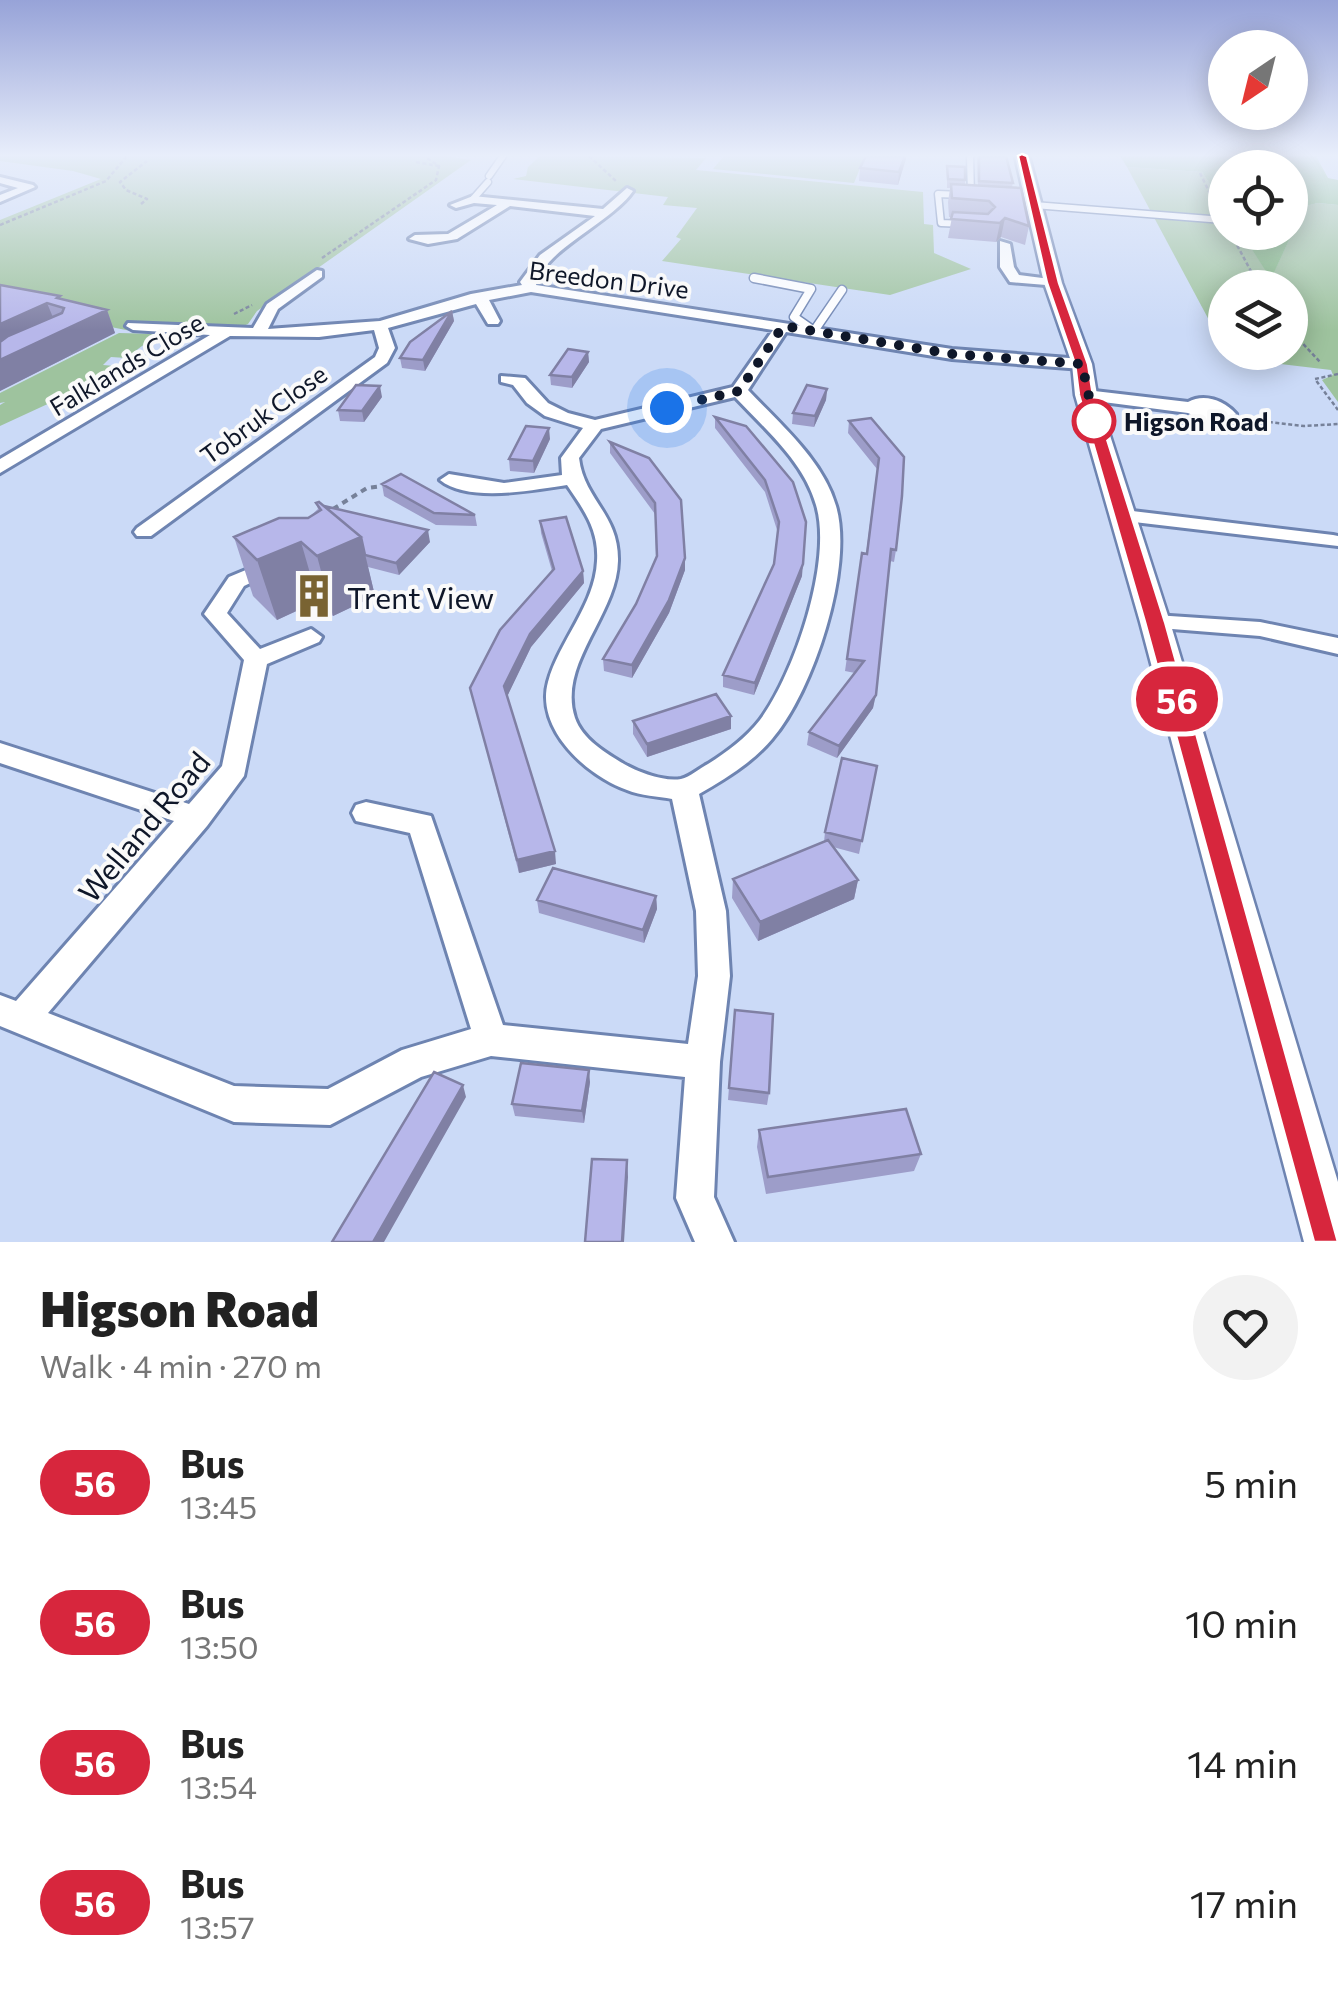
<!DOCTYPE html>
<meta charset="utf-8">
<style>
:root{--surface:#fff;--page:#f2f2f2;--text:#222;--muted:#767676}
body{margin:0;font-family:Commissioner,sans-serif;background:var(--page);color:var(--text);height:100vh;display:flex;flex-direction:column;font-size:38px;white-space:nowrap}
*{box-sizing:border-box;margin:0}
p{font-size:32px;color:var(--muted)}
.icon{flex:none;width:55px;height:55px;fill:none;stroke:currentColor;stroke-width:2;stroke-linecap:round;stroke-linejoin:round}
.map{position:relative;height:1242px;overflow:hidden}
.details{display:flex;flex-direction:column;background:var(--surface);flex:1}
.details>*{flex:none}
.badge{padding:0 20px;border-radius:32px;font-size:35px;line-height:65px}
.needle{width:65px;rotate:215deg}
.fabs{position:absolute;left:1208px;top:30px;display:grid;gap:20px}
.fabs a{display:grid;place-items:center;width:100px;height:100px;border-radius:50%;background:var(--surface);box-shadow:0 5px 25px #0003;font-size:50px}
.you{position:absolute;width:50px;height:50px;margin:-25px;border:8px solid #fff;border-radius:50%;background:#1a73e8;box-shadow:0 0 0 15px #1a73e833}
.map>.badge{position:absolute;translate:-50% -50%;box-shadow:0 0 0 5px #fff}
.round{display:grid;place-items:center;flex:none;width:105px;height:105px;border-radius:52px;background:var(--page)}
.overview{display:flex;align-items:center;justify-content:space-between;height:170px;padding:0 40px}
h1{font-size:48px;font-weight:800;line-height:75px}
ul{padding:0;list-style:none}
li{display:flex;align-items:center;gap:30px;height:140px;padding:0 40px}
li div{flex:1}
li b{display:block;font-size:38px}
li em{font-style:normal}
li .badge{min-width:110px;font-weight:700;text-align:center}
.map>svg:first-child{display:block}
.green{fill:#9ec39e}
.forest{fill:#83bc84}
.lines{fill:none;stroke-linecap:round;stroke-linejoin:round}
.service-far1-casing{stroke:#6e84b1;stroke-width:9}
.service-casing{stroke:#6e84b1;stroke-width:11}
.minor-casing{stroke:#6e84b1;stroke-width:6}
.secondary-casing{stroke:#6e84b1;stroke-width:5}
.path-far1{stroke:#768199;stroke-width:2.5;stroke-dasharray:4 2.5;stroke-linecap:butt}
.path{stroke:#768199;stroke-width:4;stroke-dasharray:6 5;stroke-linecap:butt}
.service-far1{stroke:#fff;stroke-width:6}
.service{stroke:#fff;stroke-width:8}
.minor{fill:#fff;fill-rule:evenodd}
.secondary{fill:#fff;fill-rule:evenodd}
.wall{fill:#9d9dc9}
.shaded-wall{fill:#8080a4}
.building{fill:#b7b7ea;stroke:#8080a4;stroke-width:2.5}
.line{fill:#d7263d;stroke:#fff;stroke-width:2.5}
.walk{stroke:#0f1729;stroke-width:10;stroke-dasharray:0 18}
.stop-dot{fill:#fff;stroke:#d7263d;stroke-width:5}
.labels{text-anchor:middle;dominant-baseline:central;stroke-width:8;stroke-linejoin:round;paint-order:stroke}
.far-street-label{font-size:25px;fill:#0f1729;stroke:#fafafa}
.far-stop-label{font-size:25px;font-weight:bold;fill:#0f1729;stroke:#fafafa;text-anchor:start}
.poi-label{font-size:30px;fill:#0f1729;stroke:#fafafa;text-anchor:start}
.street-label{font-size:30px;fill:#0f1729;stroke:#fafafa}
</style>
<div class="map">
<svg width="1338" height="1242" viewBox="0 0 1338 1242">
<rect width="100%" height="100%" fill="#cbdaf7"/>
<!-- green -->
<path class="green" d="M0,156H444L471,160L257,311L248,324L236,329L153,326L136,332L0,305V220L101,179L73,171L0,161Z
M540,156L706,158L696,170L923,192L924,224L933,225L934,253L971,269L890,295L662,261L681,239L676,237L697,208L663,205L668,197L513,179L526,176L528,167Z
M724,156H865L854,183L713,169Z
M1127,167L1202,172L1225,207V232L1241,233L1271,278L1297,223L1292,209L1318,203L1338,205V402L1322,380L1333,375L1331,370L1229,358L1227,353L1290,352V288H1225V350Z
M119,333L158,334L126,358L111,357L103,365L115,366L94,383L87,382L75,397L65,396L0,426V405L5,402L0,403V393Z"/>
<!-- forest -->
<path class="forest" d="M1316,156L1328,178L1338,180V205L1318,203L1293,209L1297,223L1271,279L1241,233L1290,232V168H1225V207L1202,172L1127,167L1120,156Z"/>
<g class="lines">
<!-- service-far1 casing -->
<g class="service-far1-casing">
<path id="service-far1" d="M970,156L971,196
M489,176L503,156
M962,195L938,194L941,223L965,224
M473,199L488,182
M1034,205L1223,220"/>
</g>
<!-- service casing -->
<g class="service-casing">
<path id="service" d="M754,278L811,289L794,317L814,331L842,290"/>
</g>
<!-- minor casing -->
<g class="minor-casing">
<path id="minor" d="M0,177L33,185L35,187L0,202V195L18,188L0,183Z
M627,188L633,191C611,223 543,250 536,285L952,349L1082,359L1090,364L1082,369L952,359L786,332L748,390C780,424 823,460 836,506C854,567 813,692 772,739C752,763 725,779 699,794L726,911L730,976L720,1062L714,1197L734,1242H695L676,1198L685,1077L491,1056L421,1077L330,1125L234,1122L0,1026V995L16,1001L174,821L0,763V743L189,804L222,766L244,660L204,614L229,577L272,559L283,565L279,569L244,586L227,613L260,649L311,629L322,637L319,642L267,664L244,776L207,826L48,1013L234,1086L328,1089L402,1050L471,1029L410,833L356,821L352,813L356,805L366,802L431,816L503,1025L688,1044L698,976L696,911L672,799C658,796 641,796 627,790C587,776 535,729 548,682C559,641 595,605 597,561C599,530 584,510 567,485C533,490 468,503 440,480L449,474L504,483L562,475L561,458L583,428L545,416L527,403L513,385L501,382V376L525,378L548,403L568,413L595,420L733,387L773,330L531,292L489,300L500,321L498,324H488L476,304L388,328L395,348L387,363L151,536H137L134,532L137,528L375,357L379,348L374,330L319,337L230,336L0,473V459L210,335L133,330L126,326L128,323L253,328L267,304L317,270L322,271V277L278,309L268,329L380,321L471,294L522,285L520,282L540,255L595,216L510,206L457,239L428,244L409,239L415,235L448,234L497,205L474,203L456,208L450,205L473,196L603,209ZM735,397C765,429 804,462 816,505C833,561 794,675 760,720C746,738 727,752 708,764C700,768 690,777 681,779C664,782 638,772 624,764C606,753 582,739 575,718C557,664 617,615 618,561C619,514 584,500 579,458L601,429Z
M1000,241L1010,244L1014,267L1019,275L1058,280V286L1010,282L1000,267Z
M1086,390L1188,402C1204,393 1224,400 1236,414L1210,423L1188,413L1080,399V391Z
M1124,510L1333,535L1338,536V546L1117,520L1114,516Z
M1155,615L1260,622L1338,638V654L1260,636L1147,627L1144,622Z"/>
</g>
<!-- secondary casing -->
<g class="secondary-casing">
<path id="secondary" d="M1015,156H1029L1062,283L1092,364L1097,395L1170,622L1338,1182V1242H1304L1140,622L1075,395L1072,364L1044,283Z"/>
</g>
<!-- path-far1 -->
<path class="path-far1" d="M589,156L616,181
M416,162L439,166
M1200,173L1216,206
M141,204L147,199L126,190L120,182L147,161
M0,225L106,181L127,156
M1231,234L1260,288
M322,258L436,180L439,166L424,156
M234,314L252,305
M1290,330L1320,362
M1338,374L1315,379L1338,410
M1243,419L1304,426L1338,424"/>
<!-- path -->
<path class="path" d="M333,509L367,488L382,486"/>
<!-- service-far1 -->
<use href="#service-far1" class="service-far1"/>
<!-- service -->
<use href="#service" class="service"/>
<!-- minor -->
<use href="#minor" class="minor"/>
<!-- secondary -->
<use href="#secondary" class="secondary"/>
</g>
<!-- wall -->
<path class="wall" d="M906,156L898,185L859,181L860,168Z
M977,156H1006L1013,183L1012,187L1029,226L1025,245L1001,237L996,242L948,238L952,217H949L948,202L950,188H947V166L965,180V184L978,185Z
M0,285L60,296L61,299L107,310L115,333L0,391Z
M452,311L454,321L425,371L402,368L400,358Z
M588,352L589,362L572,388L551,385L550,375Z
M827,389L826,400L814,427L792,424L793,413Z
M382,397L364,422L340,421L338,410Z
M715,417L746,426L802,576L754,695L723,687V675L774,564L778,533L765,492L715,428Z
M871,418L896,550L894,562L890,561L873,708L837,758L807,745L809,732L855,673L845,671L862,553L866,554L877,469L848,433L849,421Z
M550,439L534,473L510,471L509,459Z
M610,442L649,458L685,558V570L669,613L632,678L604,671L603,659L636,604L656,557L655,514L610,453Z
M382,484L475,515L477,526L436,525L384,496Z
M316,503L430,542L399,575L368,567L375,596L333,616L318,601L277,620L253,596L234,537L308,518L318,509Z
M540,521L583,571L584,583L531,647L507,696L556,864L519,873L470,688L552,571L541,533Z
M633,721L731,729L647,757L633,734Z
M877,766L859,854L833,847L858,880L854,899L758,941L732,898L733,879L824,842L825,832Z
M656,896L657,909L644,943L539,913L537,900Z
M735,1010L769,1093L767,1105L728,1100Z
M590,1082L584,1123L515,1116L512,1104Z
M759,1130L921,1154L914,1171L766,1194L757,1147Z"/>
<!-- shaded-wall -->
<path class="shaded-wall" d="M905,156H906V159L898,185L899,172Z
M1005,218L1001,237L996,242L1000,223Z
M47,303L57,327L0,353V324Z
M107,310L115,333L0,391V360Z
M452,311L454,321L425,371L423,360Z
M588,352L589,362L572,388V377Z
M380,386L382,397L364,422L362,411Z
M827,389L826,400L814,427L815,416Z
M549,428L550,439L534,473L533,461Z
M428,530L430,542L399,575L396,563Z
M361,537L375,596L333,616L317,556Z
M301,542L318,601L277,620L257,560Z
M685,558V570L669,613L632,678V665Z
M803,564L802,576L754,695L755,683Z
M583,571L584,583L531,647L506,699L504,686L530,634Z
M876,695L873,708L837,758L839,746Z
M731,716V729L647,757V744Z
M555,851L556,864L519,873L517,860Z
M858,880L854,899L758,941L760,922Z
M656,896L657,909L644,943L643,930Z
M589,1070L590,1082L584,1123L582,1111Z
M463,1085L466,1097L384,1242H373Z
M627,1160L628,1177L624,1242H622Z"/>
<!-- building -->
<path class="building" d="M866,156H905L899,172L860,168Z
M979,156H1006L1013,183L979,181Z
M947,166L965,167V180L948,179Z
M951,184L1021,188L1029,226L1005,218L1000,223L951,219L953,212L988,214L995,207L989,201L952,198Z
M0,285L60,296L57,298L107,310L0,360V342L8,336L62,313L64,308L47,303L0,324Z
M452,311L423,360L400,358L410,342Z
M568,349L588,352L572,377L550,375Z
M356,385L380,386L362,411L338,410Z
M807,385L827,389L815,416L793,413Z
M715,417L746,426L793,482L806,522L803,564L755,683L723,675L774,564L779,522L765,480Z
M871,418L904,457L902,496L896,550L891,549L876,695L839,746L809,732L864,661L847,659L862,553L867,554L879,458L849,421Z
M526,426L549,428L533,461L509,459Z
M610,442L649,458L681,500L685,558L669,600L632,665L603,659L636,604L657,556L655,503Z
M401,474L475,515L434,513L382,484Z
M319,502L361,537L317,556L301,542L257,560L234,537L279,518H308L321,510L316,503Z
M324,506L428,530L396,563L365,555L361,537Z
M566,517L583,571L530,634L504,686L555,851L517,860L470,688L500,630L554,569L540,521Z
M716,694L731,716L647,744L633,721Z
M842,758L877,766L862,841L825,832Z
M828,840L858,880L760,922L733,879Z
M553,868L656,896L643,930L537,900Z
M735,1010L773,1014L769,1093L729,1088Z
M521,1063L589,1070L582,1111L512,1104Z
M434,1072L463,1085L373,1242H332Z
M906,1109L921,1154L768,1177L759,1130Z
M592,1159L627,1160L622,1242H585Z"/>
<!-- sky -->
<linearGradient id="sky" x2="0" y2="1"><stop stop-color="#97a3d8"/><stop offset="0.47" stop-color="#e8eefb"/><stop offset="1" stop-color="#e8eefb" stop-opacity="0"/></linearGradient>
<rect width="1338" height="330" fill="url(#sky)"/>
<!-- line -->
<path class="line" d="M1022,154L1027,156L1059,283L1088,364L1093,395L1165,622L1338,1242H1314L1145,622L1079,395L1075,364L1047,283L1018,156Z"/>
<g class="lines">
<!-- walk -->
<path class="walk" d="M667,408L739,391L783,326L952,354L1082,364L1095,425L1094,421"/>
</g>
<!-- icons -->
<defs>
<g id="building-bare" transform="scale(3.45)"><path d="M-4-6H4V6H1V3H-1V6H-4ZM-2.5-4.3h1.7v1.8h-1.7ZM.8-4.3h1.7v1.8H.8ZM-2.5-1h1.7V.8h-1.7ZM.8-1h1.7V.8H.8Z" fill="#796332" stroke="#fafafa" stroke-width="2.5" paint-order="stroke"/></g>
</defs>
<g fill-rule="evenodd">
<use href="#building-bare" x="314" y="596"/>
</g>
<!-- markers -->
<circle class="stop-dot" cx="1094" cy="421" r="20"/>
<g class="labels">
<!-- far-street labels -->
<g class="far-street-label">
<text transform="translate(609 279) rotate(7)">Breedon Drive</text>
<text transform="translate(126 364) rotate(-31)">Falklands Close</text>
<text transform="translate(263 414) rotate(-36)">Tobruk Close</text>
</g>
<!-- far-stop labels -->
<g class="far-stop-label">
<text x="1124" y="421">Higson Road</text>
</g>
<!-- poi labels -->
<g class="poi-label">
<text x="347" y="596">Trent View</text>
</g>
<!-- street labels -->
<g class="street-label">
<text transform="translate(143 826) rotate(-50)">Welland Road</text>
</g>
</g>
</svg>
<div class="fabs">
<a><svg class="needle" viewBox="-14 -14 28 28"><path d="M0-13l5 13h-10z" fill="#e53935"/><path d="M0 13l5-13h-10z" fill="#767676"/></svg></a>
<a><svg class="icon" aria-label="locate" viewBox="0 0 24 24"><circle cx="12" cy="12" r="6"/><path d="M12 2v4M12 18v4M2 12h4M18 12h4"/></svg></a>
<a><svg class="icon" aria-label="layers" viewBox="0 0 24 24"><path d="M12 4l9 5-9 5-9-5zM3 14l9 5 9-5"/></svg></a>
</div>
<div class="you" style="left:667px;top:408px"></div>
<b class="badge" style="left:1177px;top:699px;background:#d7263d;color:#fff">56</b>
</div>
<section class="details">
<div class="overview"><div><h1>Higson Road</h1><p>Walk · 4 min · 270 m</p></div><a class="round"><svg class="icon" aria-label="heart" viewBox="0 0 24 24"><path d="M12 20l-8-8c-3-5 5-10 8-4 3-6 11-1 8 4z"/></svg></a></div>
<ul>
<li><span class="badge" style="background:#d7263d;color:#fff">56</span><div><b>Bus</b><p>13:45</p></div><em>5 min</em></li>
<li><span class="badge" style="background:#d7263d;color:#fff">56</span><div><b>Bus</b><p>13:50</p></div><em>10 min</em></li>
<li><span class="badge" style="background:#d7263d;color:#fff">56</span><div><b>Bus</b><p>13:54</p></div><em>14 min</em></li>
<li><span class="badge" style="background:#d7263d;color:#fff">56</span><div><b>Bus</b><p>13:57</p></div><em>17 min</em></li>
</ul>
</section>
